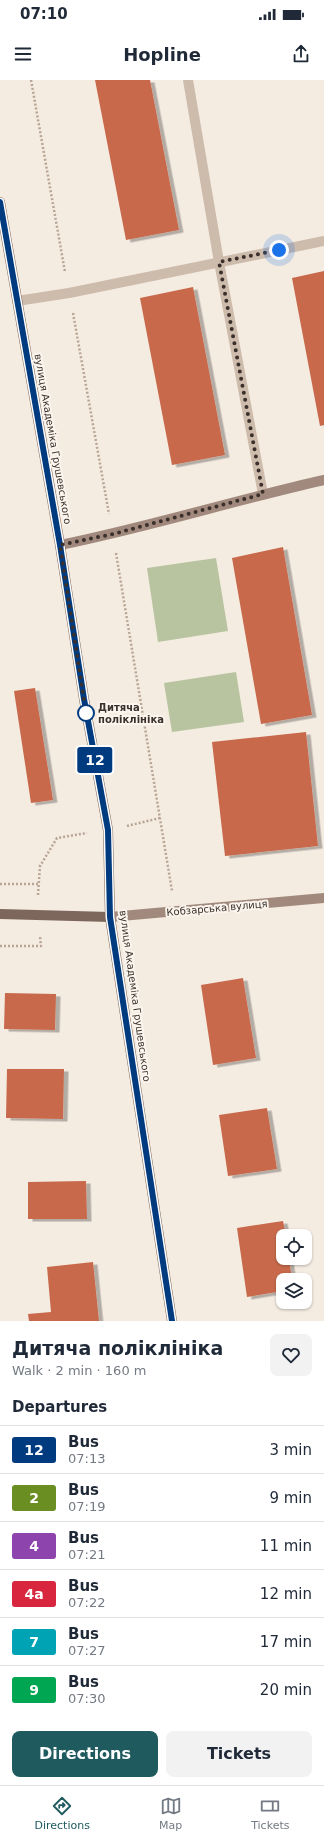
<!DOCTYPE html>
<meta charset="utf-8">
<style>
:root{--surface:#fff;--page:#f2f2f3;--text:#1f2937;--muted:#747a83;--line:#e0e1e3;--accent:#1f5a5e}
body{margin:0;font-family:"DejaVu Sans",sans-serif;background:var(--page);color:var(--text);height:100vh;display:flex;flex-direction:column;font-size:15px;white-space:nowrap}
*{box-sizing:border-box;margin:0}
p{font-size:13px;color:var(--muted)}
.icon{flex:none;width:22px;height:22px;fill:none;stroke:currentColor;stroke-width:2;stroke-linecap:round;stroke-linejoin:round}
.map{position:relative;height:1241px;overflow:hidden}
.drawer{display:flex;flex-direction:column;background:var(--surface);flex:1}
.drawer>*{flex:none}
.badge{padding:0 8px;border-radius:3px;font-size:14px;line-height:26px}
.controls{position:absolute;left:276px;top:1149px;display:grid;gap:8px}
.controls a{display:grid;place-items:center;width:36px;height:36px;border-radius:8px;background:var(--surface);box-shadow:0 1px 3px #0004;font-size:20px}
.you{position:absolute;width:20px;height:20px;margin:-10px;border:3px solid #fff;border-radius:50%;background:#1a73e8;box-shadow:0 0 0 6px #1a73e833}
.map>.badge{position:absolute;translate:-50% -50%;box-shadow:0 0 0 2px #fff}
h2{padding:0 12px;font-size:15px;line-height:36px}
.round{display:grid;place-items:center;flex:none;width:42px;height:42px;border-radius:8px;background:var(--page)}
.head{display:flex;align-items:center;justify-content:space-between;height:68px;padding:0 12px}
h1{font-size:19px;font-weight:800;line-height:30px}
.cta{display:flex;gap:8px;margin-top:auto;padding:8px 12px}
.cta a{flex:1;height:46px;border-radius:8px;background:var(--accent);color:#fff;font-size:16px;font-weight:800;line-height:46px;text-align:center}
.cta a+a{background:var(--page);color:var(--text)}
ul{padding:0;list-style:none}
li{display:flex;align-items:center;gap:12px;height:48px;padding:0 12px;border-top:1px solid var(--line)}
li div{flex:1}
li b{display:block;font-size:15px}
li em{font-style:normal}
li .badge{min-width:44px;font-weight:700;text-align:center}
.status{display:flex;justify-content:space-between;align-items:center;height:28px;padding:0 20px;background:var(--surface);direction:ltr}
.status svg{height:11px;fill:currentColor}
header{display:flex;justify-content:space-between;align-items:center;height:52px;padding:0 12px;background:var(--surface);font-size:18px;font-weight:800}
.tab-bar{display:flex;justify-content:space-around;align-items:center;height:56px;border-top:1px solid var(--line);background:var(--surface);font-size:11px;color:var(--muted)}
.tab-bar a{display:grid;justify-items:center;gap:2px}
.tab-bar .selected{color:var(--accent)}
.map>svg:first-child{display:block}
.green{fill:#b8c4a0}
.building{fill:#c8694b;filter:url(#shadow)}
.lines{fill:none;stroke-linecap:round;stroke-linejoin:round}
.path{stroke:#b9a596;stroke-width:2.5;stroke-dasharray:2 2;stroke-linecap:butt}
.lane{stroke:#cdbbac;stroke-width:10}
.secondary{stroke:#a18a7d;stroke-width:10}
.primary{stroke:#7d675c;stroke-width:10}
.line-casing{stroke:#fff;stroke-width:9}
.line{stroke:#003b80;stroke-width:6}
.walk{stroke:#3b302b;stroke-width:4;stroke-dasharray:0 7.2}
.stop-dot{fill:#fff;stroke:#003b80;stroke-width:2}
.labels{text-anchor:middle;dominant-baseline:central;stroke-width:4;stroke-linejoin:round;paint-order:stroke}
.street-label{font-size:10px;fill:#3b302b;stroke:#fbf5ee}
.stop-label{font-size:10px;font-weight:bold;fill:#3b302b;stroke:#fbf5ee;text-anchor:start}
</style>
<div class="status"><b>07:10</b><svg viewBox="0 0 49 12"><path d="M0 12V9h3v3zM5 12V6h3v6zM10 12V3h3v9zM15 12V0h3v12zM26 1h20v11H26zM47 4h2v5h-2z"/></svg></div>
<header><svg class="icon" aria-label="menu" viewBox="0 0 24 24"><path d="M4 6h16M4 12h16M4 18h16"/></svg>Hopline<svg class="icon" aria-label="share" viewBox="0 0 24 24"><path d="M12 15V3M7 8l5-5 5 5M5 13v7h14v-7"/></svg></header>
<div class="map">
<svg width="324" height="1241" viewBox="0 0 324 1241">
<defs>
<filter id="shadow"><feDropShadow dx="4.5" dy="2.5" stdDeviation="0" flood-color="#0004"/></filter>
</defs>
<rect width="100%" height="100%" fill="#f4ebe1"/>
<!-- green -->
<path class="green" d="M216,478L228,551L158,562L147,488Z
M236,592L244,642L172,652L164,603Z"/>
<!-- building -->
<path class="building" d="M95,0H150L179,150L126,160Z
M324,191V345L320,346L292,198Z
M193,207L225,375L172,385L140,218Z
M283,467L312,635L261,644L232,478Z
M35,608L53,720L31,723L14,611Z
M306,652L318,766L225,776L212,662Z
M243,898L256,978L213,985L201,905Z
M5,913L56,914L55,950L4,949Z
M7,989H64L63,1039L6,1038Z
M267,1028L277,1089L228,1096L219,1035Z
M86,1101L87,1139H28V1102Z
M283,1141L286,1156H283V1178H289L292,1200H283V1211L247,1217L237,1148Z
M93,1182L99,1241H29L28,1234L51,1232L47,1187Z"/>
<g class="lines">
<!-- path -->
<path class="path" d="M31,0L65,192
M73,233L109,434
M116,473L172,811
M127,746L160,738
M0,804H38
M38,815L40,786L57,758L87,753
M0,866H41L40,856"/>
<!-- lane -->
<path class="lane" d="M188,0L219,182L263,414
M17,221L69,213L324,161"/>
<!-- secondary -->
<path class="secondary" d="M60,465C149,447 235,420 324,400
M110,837L324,818"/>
<!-- primary -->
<path class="primary" d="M0,122L60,465L84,619L108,750L110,837L172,1241
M0,834L110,837"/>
</g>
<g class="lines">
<!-- line casing -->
<g class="line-casing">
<path id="line" d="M0,122L60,465L84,619L108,750L110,837L172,1241"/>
</g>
<!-- line -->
<use href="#line" class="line"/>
<!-- walk -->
<path class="walk" d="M86,633L60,465L113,454L263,414L219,182L279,170"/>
</g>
<!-- markers -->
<circle class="stop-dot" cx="86" cy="633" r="8"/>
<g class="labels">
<!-- street labels -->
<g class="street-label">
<text transform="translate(53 359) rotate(80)">вулиця Академіка Грушевського</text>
<text transform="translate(217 828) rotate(-5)">Кобзарська вулиця</text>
<text transform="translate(135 916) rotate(82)">вулиця Академіка Грушевського</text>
</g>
<!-- stop labels -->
<g class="stop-label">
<text x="98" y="627">Дитяча<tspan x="98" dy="12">поліклініка</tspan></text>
</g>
</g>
</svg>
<div class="controls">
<a><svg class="icon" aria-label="locate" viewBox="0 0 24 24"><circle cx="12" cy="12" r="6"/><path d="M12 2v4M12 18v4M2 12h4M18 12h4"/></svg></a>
<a><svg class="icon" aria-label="layers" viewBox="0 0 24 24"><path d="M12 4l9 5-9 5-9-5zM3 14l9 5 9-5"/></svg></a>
</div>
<div class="you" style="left:279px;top:170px"></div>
<b class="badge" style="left:95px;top:680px;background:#003b80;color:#fff">12</b>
</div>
<section class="drawer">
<div class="head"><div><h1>Дитяча поліклініка</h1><p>Walk · 2 min · 160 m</p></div><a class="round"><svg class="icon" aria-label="heart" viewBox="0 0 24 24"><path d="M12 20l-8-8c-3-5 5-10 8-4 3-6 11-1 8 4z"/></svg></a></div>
<h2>Departures</h2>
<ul>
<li><span class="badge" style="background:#003b80;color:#fff">12</span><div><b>Bus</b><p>07:13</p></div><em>3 min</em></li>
<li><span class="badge" style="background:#6b8e23;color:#fff">2</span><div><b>Bus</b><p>07:19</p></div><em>9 min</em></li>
<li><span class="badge" style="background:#8e44ad;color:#fff">4</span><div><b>Bus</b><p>07:21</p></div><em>11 min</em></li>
<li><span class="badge" style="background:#d7263d;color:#fff">4а</span><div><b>Bus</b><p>07:22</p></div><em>12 min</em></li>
<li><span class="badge" style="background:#00a3b4;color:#fff">7</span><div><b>Bus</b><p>07:27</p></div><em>17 min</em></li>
<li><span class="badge" style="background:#00a651;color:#fff">9</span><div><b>Bus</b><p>07:30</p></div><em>20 min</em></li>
</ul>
<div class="cta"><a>Directions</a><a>Tickets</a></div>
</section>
<nav class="tab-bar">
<a class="selected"><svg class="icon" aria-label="directions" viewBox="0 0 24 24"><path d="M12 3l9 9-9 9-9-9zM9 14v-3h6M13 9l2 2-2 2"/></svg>Directions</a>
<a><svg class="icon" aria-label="map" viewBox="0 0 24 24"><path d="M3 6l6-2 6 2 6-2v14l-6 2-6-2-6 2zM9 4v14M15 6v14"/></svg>Map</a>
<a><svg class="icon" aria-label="tickets" viewBox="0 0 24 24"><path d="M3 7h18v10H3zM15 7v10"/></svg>Tickets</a>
</nav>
